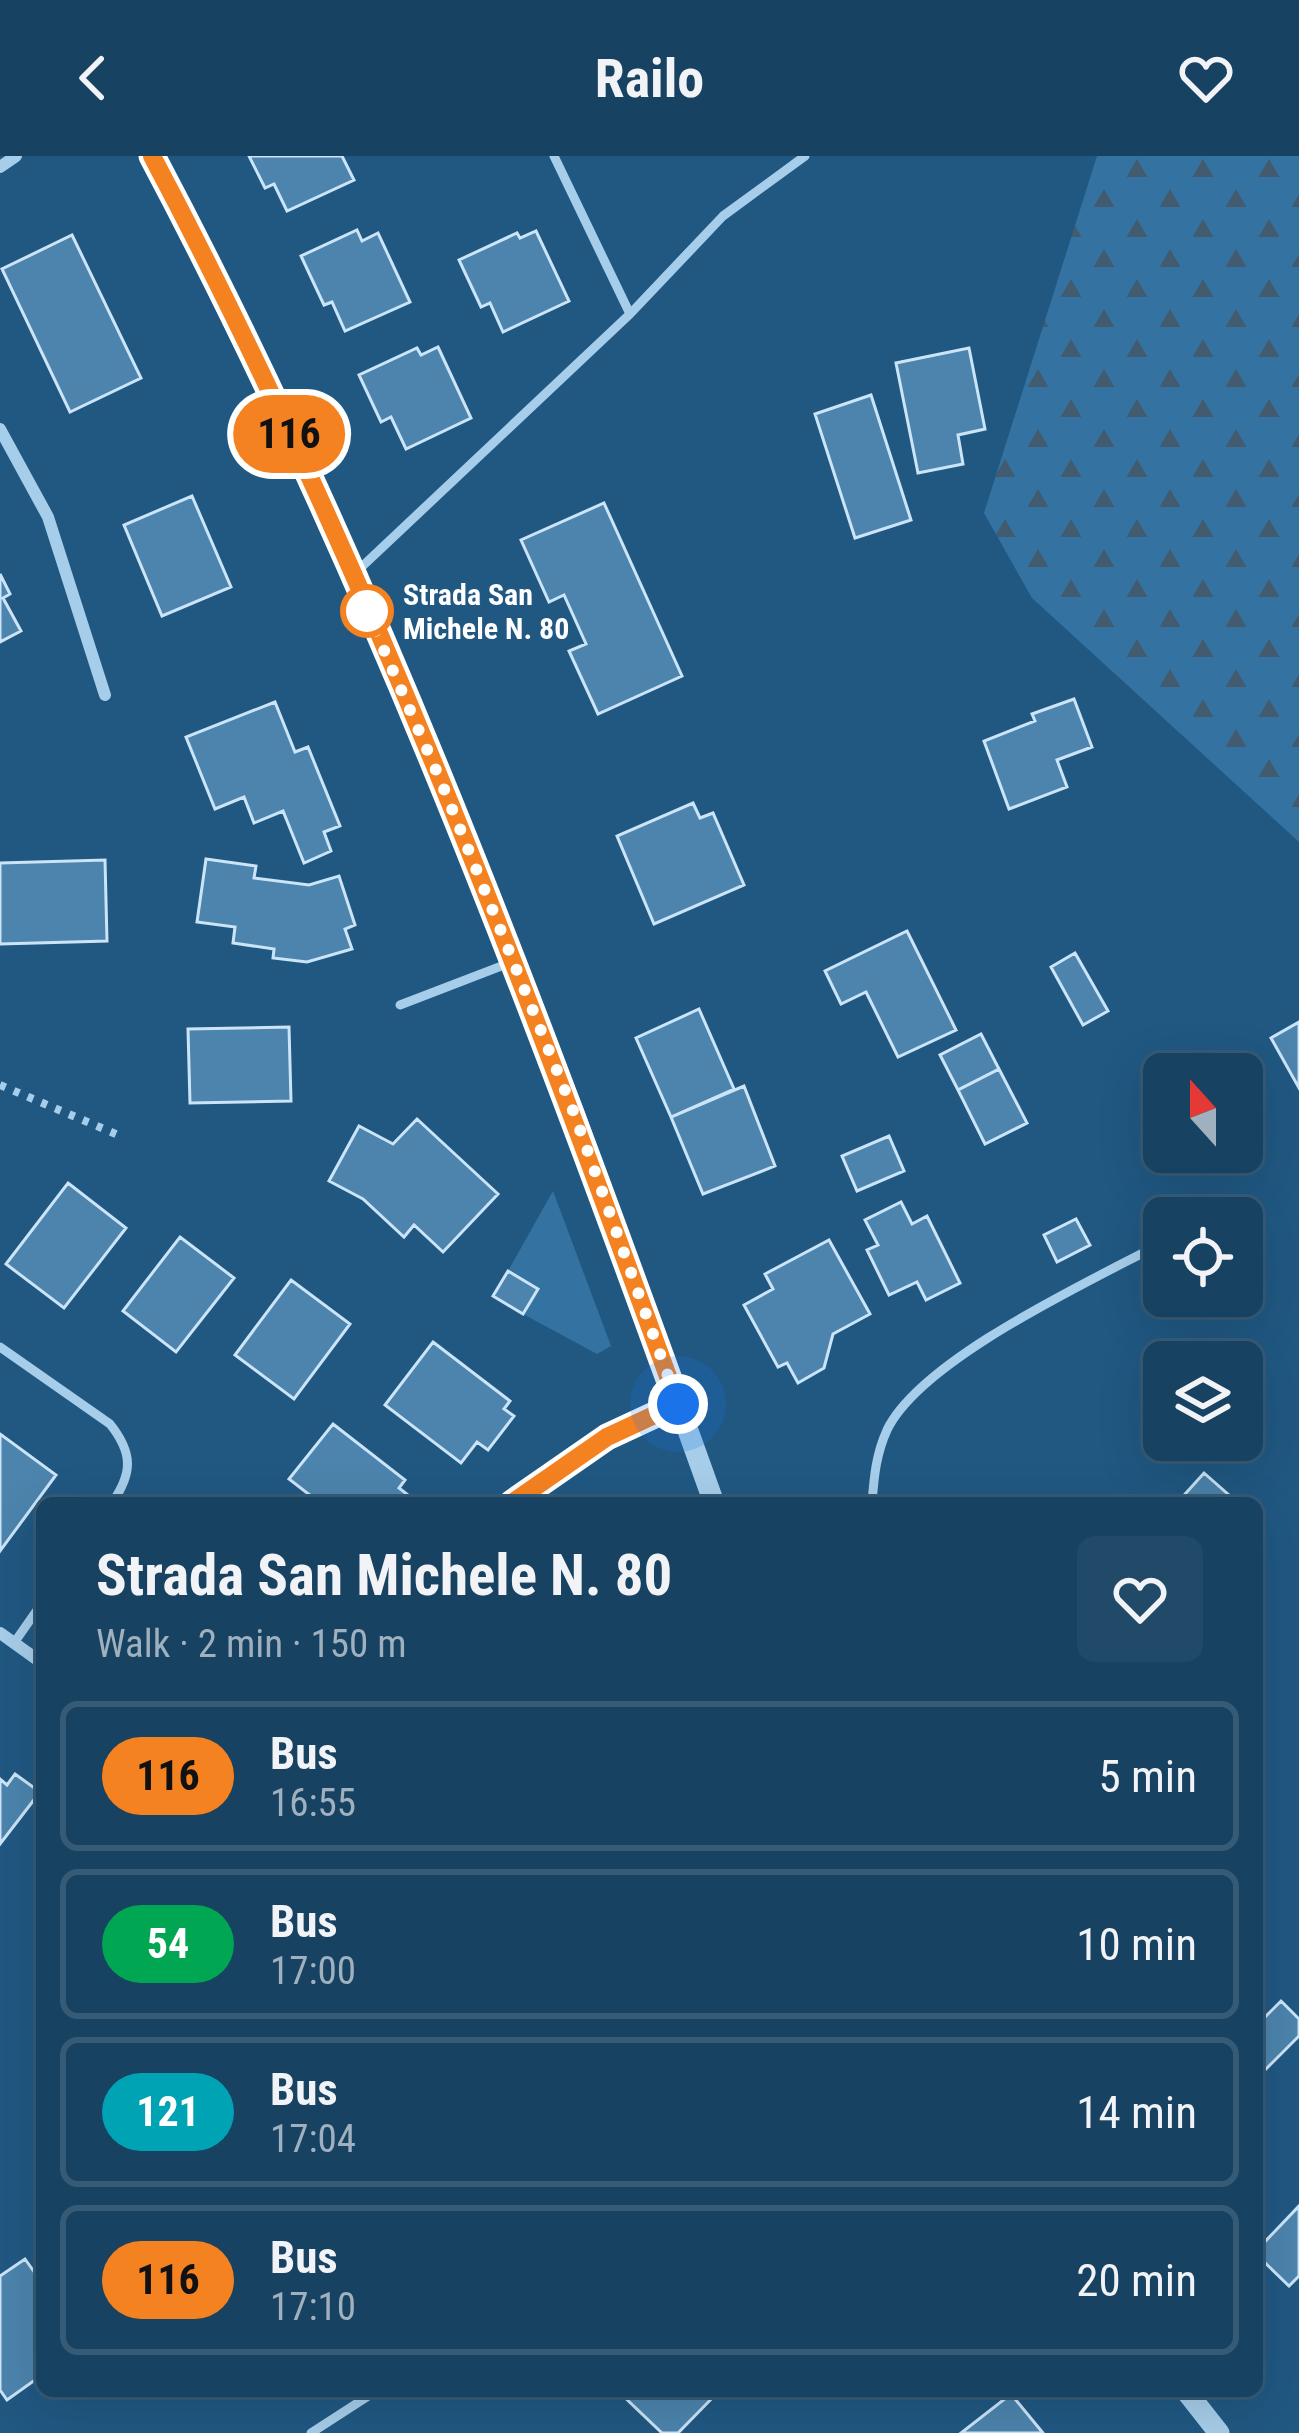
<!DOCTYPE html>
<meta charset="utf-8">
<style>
:root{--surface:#184262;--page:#214968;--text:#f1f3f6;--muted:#9fb0be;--line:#365b77}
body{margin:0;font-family:"Roboto Condensed",sans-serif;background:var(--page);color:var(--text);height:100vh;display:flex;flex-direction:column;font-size:45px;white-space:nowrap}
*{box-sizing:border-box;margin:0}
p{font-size:39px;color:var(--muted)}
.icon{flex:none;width:66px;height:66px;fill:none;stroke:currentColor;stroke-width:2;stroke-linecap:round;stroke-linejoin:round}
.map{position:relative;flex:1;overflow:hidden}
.panel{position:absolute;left:36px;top:1341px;width:1227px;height:900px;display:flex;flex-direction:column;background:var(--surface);border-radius:18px;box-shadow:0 12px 48px #0002,0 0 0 3px var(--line)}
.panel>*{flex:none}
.badge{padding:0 24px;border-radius:39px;font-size:42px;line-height:78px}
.needle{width:78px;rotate:339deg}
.tools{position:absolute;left:1143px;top:897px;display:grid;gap:24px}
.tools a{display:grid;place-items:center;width:120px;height:120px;border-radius:18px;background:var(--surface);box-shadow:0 12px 48px #0002,0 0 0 3px var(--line);font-size:60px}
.you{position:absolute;width:60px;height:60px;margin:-30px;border:9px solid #fff;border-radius:50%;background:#1a73e8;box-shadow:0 0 0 18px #1a73e833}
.map>.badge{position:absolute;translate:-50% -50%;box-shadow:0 0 0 6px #fff}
.round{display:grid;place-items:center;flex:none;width:126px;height:126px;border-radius:18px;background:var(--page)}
.overview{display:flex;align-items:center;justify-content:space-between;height:204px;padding:0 60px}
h1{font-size:57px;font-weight:700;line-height:90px}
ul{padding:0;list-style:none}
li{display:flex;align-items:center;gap:36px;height:150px;margin:0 24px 18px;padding:0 36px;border:6px solid var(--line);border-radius:18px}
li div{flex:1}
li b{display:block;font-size:45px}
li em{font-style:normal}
li .badge{min-width:132px;font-weight:700;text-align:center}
header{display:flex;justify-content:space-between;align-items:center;height:156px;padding:0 60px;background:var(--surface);font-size:54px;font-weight:700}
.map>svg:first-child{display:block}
.green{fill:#3372a1}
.forest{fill:url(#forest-firs)}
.building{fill:#4c84ad;stroke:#cbe4f7;stroke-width:3}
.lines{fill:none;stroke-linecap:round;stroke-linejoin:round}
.path{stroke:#a6cde9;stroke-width:8;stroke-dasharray:6 9;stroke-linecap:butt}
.service{stroke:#a6cde9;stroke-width:9}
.minor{stroke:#a6cde9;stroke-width:12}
.tertiary{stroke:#a6cde9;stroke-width:21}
.line-casing{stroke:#fff;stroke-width:27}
.line{stroke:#f58220;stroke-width:18}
.walk{stroke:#fff;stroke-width:12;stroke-dasharray:0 21.6}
.stop-dot{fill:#fff;stroke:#f58220;stroke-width:6}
.labels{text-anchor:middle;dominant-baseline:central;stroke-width:9;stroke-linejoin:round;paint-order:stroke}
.stop-label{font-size:30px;font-weight:bold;fill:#fff;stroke:#205882;text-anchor:start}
</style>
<header><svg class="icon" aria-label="back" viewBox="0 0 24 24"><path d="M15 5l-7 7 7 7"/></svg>Railo<svg class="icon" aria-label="heart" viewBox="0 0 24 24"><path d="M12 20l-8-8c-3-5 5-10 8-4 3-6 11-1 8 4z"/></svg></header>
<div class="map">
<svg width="1299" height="2277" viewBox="0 0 1299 2277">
<defs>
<pattern id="forest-firs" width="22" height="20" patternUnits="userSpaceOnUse" patternTransform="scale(3)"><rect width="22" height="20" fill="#3372a1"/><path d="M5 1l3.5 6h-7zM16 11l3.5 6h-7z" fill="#425b6e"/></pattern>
</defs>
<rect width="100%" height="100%" fill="#205882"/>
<!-- green -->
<path class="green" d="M553,1035L611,1190L597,1198L523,1158L537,1133L508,1115Z"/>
<!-- forest -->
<path class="forest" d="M1097,0H1299V686L1032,442L984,357Z"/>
<!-- building -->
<path class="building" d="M249,0H342L354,24L287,55L274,28L265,32Z
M357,74L362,85L378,77L410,146L345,175L332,146L324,149L301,100Z
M536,75L569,145L503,176L490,147L481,151L459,104L517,77L520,82Z
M72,79L141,222L70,256L2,113Z
M438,191L471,262L406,293L391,261L381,266L359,219L417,192L421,199Z
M969,192L985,273L958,279L963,308L918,317L896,207Z
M871,239L911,364L855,382L815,258Z
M192,340L231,431L162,460L124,369Z
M604,347L682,520L598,558L569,495L586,488L564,439L549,446L521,384Z
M0,418L10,438L3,442L21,475L0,486Z
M1074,543L1092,591L1057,604L1067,631L1009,653L984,585L1035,565L1032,558Z
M275,546L295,596L308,591L340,670L324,676L331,695L304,707L283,655L254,667L244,641L215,653L186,581Z
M693,647L700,662L713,657L744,729L654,768L617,680Z
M206,703L256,710L254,722L309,729L339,720L355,769L345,773L352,793L307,806L273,802L274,793L233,787L235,771L197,766Z
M105,704L107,785L0,788V707Z
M907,775L956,874L898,901L866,836L841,848L825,815Z
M1075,797L1108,855L1083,869L1051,811Z
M699,853L734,933L671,961L636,882Z
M1299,866V932L1271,882Z
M289,871L291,945L190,947L188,873Z
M981,878L999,913L958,934L940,899Z
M999,913L1027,967L985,988L958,934Z
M744,930L775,1010L703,1038L671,961Z
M417,963L498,1038L443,1096L414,1069L404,1081L363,1043L329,1025L359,970L393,988Z
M889,980L904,1015L857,1035L842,1000Z
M68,1027L126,1072L64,1152L6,1108Z
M901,1046L912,1068L927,1060L960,1127L926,1144L917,1126L889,1139L867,1094L878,1089L865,1064Z
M1076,1063L1090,1089L1057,1106L1044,1079Z
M180,1081L234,1122L176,1196L123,1155Z
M829,1084L870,1158L833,1178L824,1212L798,1227L787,1207L778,1211L744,1149L773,1133L765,1118Z
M508,1115L538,1133L523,1158L493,1140Z
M291,1124L350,1168L294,1243L235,1199Z
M433,1186L510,1245L504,1253L514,1260L488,1294L477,1286L461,1307L385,1249Z
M333,1268L405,1324L399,1332L408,1339L402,1347H320L289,1323Z
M0,1278L56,1319L0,1395Z
M1204,1317L1238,1347H1177Z
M15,1618L40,1636L0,1688V1623L7,1629Z
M1281,1845L1299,1863V1880L1266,1913L1257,1905V1869Z
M1299,2050V2120L1289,2130L1257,2099V2094Z
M25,2103L42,2127V2219L7,2244L0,2234V2120Z
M618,2235H719L678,2277H662Z
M1011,2238L1043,2277H961Z"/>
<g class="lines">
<!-- path -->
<path class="path" d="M0,929L123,981"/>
<!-- service -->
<path class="service" d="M554,0L630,158
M352,420L630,158L723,60L805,0
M400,849L512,806
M1210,1062L1237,1048
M0,1191L110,1268C133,1297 133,1317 112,1347
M872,1347C874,1321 876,1298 887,1274C922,1202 1093,1124 1164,1086
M14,1487L42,1447
M311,2277L376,2235"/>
<!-- minor -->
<path class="minor" d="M0,11L16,0
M0,273L48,361L105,539
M512,1347L607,1281L678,1248
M0,1477L42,1507"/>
<!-- tertiary -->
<path class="tertiary" d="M152,0L299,300L442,628L574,957L714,1347
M1186,2235L1219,2277"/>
</g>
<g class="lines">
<!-- line casing -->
<g class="line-casing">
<path id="line" d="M152,0C364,399 524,824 678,1248L607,1281L512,1347"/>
</g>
<!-- line -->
<use href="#line" class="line"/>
<!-- walk -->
<path class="walk" d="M367,455L442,628L574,957L678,1248"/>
</g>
<!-- markers -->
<circle class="stop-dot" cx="367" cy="455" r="24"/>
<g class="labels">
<!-- stop labels -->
<g class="stop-label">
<text x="403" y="438">Strada San<tspan x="403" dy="34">Michele N. 80</tspan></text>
</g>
</g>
</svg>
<div class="tools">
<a><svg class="needle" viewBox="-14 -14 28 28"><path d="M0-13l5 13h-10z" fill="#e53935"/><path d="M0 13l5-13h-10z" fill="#9fb0be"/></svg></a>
<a><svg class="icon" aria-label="locate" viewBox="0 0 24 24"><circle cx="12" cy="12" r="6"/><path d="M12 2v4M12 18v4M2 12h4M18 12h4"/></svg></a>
<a><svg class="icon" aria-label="layers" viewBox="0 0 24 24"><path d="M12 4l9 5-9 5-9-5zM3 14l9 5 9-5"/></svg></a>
</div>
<div class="you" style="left:678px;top:1248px"></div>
<b class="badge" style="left:289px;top:278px;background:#f58220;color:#111">116</b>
<section class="panel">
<div class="overview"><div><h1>Strada San Michele N. 80</h1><p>Walk · 2 min · 150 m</p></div><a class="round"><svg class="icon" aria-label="heart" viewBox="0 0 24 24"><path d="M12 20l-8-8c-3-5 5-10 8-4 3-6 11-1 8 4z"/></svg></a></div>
<ul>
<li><span class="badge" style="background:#f58220;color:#111">116</span><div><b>Bus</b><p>16:55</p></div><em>5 min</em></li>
<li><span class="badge" style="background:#00a651;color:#fff">54</span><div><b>Bus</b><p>17:00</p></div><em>10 min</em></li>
<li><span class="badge" style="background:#00a3b4;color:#fff">121</span><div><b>Bus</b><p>17:04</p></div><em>14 min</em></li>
<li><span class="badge" style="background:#f58220;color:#111">116</span><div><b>Bus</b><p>17:10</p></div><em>20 min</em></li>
</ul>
</section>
</div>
